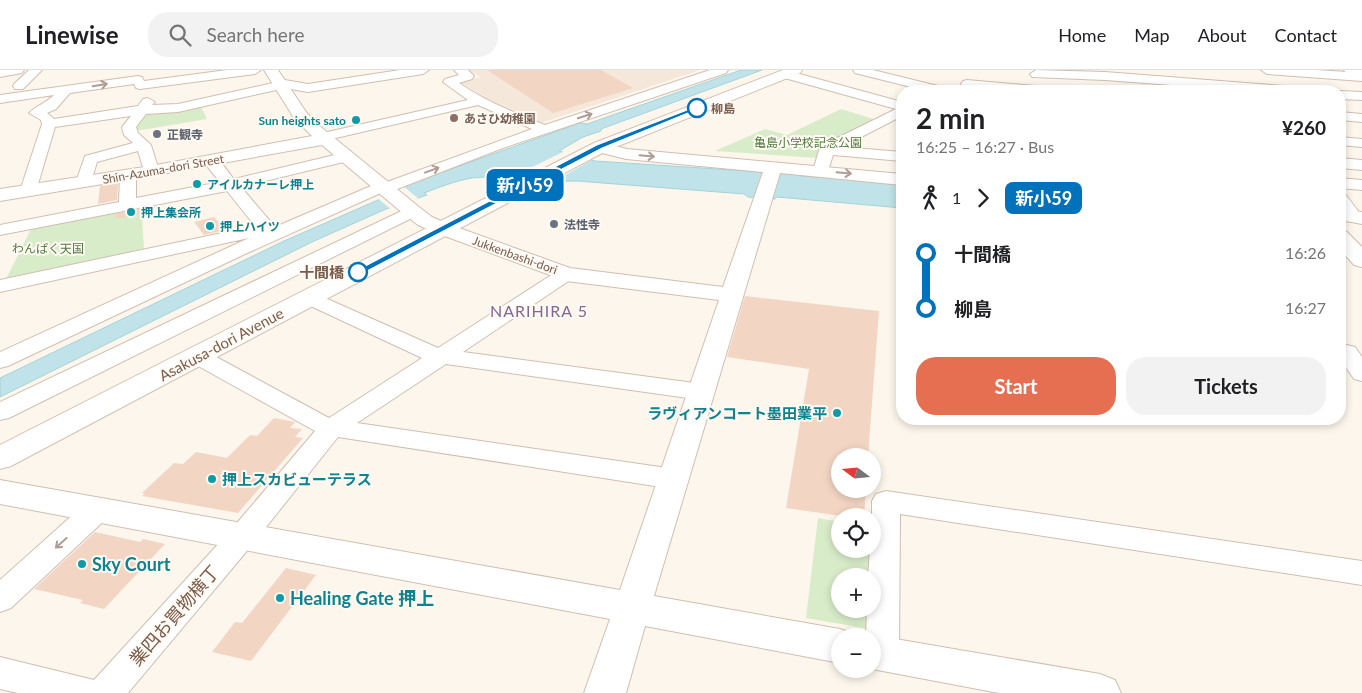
<!DOCTYPE html>
<meta charset="utf-8">
<style>
:root{--surface:#fff;--page:#f2f2f2;--text:#202124;--muted:#757577;--line:#e0e0e0;--accent:#e76f51}
body{margin:0;font-family:Lato,"Noto Sans JP",sans-serif;background:var(--page);color:var(--text);height:100vh;display:flex;flex-direction:column;font-size:19px;white-space:nowrap}
*{box-sizing:border-box;margin:0}
p{font-size:16px;color:var(--muted)}
.icon{flex:none;width:28px;height:28px;fill:none;stroke:currentColor;stroke-width:2;stroke-linecap:round;stroke-linejoin:round}
.map{position:relative;flex:1;overflow:hidden}
.details{position:absolute;left:896px;top:15px;width:450px;height:340px;display:flex;flex-direction:column;background:var(--surface);border-radius:20px;box-shadow:0 2px 8px #0003}
.details>*{flex:none}
.badge{padding:0 10px;border-radius:8px;font-size:18px;line-height:32px}
.needle{width:32px;rotate:286deg}
.fabs{position:absolute;left:831px;top:378px;display:grid;gap:10px}
.fabs a{display:grid;place-items:center;width:50px;height:50px;border-radius:50%;background:var(--surface);box-shadow:0 2px 8px #0003;font-size:25px}
.map>.badge{position:absolute;translate:-50% -50%;box-shadow:0 0 0 2px #fff}
.legs{display:flex;align-items:center;gap:8px;height:55px;padding:0 20px;font-size:16px}
.legs p{margin-inline-start:auto}
.head{display:flex;align-items:center;justify-content:space-between;height:85px;padding:0 20px}
h1{font-size:28px;font-weight:700;line-height:38px}
.primary-button{display:flex;gap:10px;margin-top:auto;padding:10px 20px}
.primary-button a{flex:1;height:58px;border-radius:20px;background:var(--accent);color:#fff;font-size:20px;font-weight:700;line-height:58px;text-align:center}
.primary-button a+a{background:var(--page);color:var(--text)}
ul{padding:0 20px;list-style:none}
li{display:flex;align-items:center;gap:18px;height:55px;font-size:19px}
li i{display:grid;place-items:center;width:8px;height:100%;margin:0 6px;background:currentColor}
li i::after{content:'';width:12px;height:12px;margin:-6px;border:4px solid;border-radius:50%;background:var(--surface)}
li p{margin-inline-start:auto}
li:first-child i{background:linear-gradient(#0000 50%,currentColor 0)}
li:last-child i{background:linear-gradient(currentColor 50%,#0000 0)}
header{display:flex;align-items:center;gap:30px;box-sizing:border-box;height:70px;padding:0 25px;background:var(--surface);border-bottom:1px solid var(--line)}
header strong{font-size:24px}
nav{display:flex;gap:28px;margin-inline-start:auto;font-size:18px}
.search{width:350px;height:45px;background:var(--page);display:flex;align-items:center;gap:12px;box-sizing:border-box;padding:0 18px;border-radius:20px;color:var(--muted);font-size:19px}
.map>svg:first-child{display:block}
.residential{fill:#f5e8da}
.green{fill:#d8ecc9}
.water{fill:#bfe3e8;stroke:#a5d3da}
.pier{fill:#fdf6ec}
.building{fill:#f3d5c3}
.lines{fill:none;stroke-linecap:round;stroke-linejoin:round}
.minor-casing{stroke:#d1beb0;stroke-width:2}
.tertiary-casing{stroke:#d1beb0;stroke-width:2}
.secondary-casing{stroke:#d6c0b0;stroke-width:2}
.minor{fill:#fff;fill-rule:evenodd}
.tertiary{fill:#fff;fill-rule:evenodd}
.secondary{fill:#fff;fill-rule:evenodd}
.oneway{stroke:#af9d94}
.line-1{fill:#0072bc;stroke:#fff}
.stop-1-dot{fill:#fff;stroke:#0072bc;stroke-width:2.5}
.education-dot{fill:#8d6e63;stroke:#fffaf3;stroke-width:2}
.culture-dot{fill:#0f9aa8;stroke:#fffaf3;stroke-width:2}
.worship-dot{fill:#6b7280;stroke:#fffaf3;stroke-width:2}
.labels{text-anchor:middle;dominant-baseline:central;stroke-width:4;stroke-linejoin:round;paint-order:stroke}
.far-stop-label{font-size:12px;font-weight:bold;fill:#7a5c4d;stroke:#fffaf3;text-anchor:start}
.far-education-label{font-size:12px;font-weight:bold;fill:#785e54;stroke:#fffaf3;text-anchor:start}
.far-culture-label{font-size:12px;font-weight:bold;fill:#0d838f;stroke:#fffaf3;text-anchor:start}
.far-worship-label{font-size:12px;font-weight:bold;fill:#5b616d;stroke:#fffaf3;text-anchor:start}
.far-park-label{font-size:12px;fill:#537a41;stroke:#fffaf3}
.far-street-label{font-size:12px;fill:#7a5c4d;stroke:#fffaf3}
.stop-label{font-size:15px;font-weight:bold;fill:#7a5c4d;stroke:#fffaf3;text-anchor:end}
.street-label{font-size:15px;fill:#7a5c4d;stroke:#fffaf3}
.culture-label{font-size:15px;font-weight:bold;fill:#0d838f;stroke:#fffaf3;text-anchor:end}
.neighbourhood-label{font-size:16px;letter-spacing:1px;fill:#846695;stroke:#fffaf3}
.near-culture-label{font-size:18px;font-weight:bold;fill:#0d838f;stroke:#fffaf3;text-anchor:start}
.near-street-label{font-size:18px;fill:#7a5c4d;stroke:#fffaf3}
</style>
<header>
<strong>Linewise</strong>
<div class="search"><svg class="icon" aria-label="search" viewBox="0 0 24 24"><circle cx="10" cy="10" r="6"/><path d="M15 15l6 6"/></svg>Search here</div>
<nav><a>Home</a><a>Map</a><a>About</a><a>Contact</a></nav>
</header>
<div class="map">
<svg width="1362" height="623" viewBox="0 0 1362 623">
<rect width="100%" height="100%" fill="#fdf6ec"/>
<!-- residential -->
<path class="residential" d="M467,0H700L541,53L488,29L460,12L481,7Z"/>
<!-- green -->
<path class="green" d="M200,35L207,49L136,61V57L145,42Z
M841,39L877,50L817,88L715,81L765,59L787,65Z
M152,134L153,143L142,146L144,181L5,211L32,157Z
M818,448L840,452V479H872L874,457L871,506H840V539H870L869,559L806,548Z"/>
<!-- water -->
<path class="water" d="M741,0H762L601,59V61L583,67L559,81L595,91L748,101L753,100L797,104L801,106L902,113V138L777,127L775,129L748,127L744,124L577,111C542,113 507,104 472,108C455,111 440,117 424,123L427,125L386,139L312,172L0,327V308L284,171L378,130L406,115L580,53L587,54Z"/>
<!-- pier -->
<path class="pier" d="M567,80L595,88L550,114L508,109Z
M402,115L420,130L392,140L376,127Z"/>
<!-- building -->
<path class="building" d="M487,0H601L633,18L553,43Z
M118,113L117,130L98,134L100,116Z
M146,139L147,143L116,149V144Z
M214,147L226,160L204,165L194,152Z
M745,226L879,241L868,386H840V419H866L864,446H841L786,438L809,299L727,287Z
M274,348L295,352L290,358L302,359L295,367L303,368L238,443L142,426L145,424L142,423L174,393L183,394L196,382L227,388L250,365L257,366Z
M95,462L140,472L143,469L165,474L104,539L80,533L83,530L34,519Z
M286,498L316,505L251,591L212,582L235,552L242,553Z"/>
<g class="lines">
<!-- minor casing -->
<g class="minor-casing">
<path id="minor" d="M0,0H24L22,3L0,7Z
M29,0H42L23,19H15L13,16L15,13Z
M227,0H261L255,4L140,19L136,18L134,14L70,23L56,39L47,43L54,49L138,36L143,29L148,28L155,32L152,35L178,34L273,13L279,9L308,14L400,0H429L423,4L308,22L285,18L178,42L146,44L136,57L138,63L151,75L159,101L157,104H145L138,81L97,92L90,115H78L76,112L85,86L133,73L124,65L122,57L131,46L55,57L36,121L34,125H22L20,121L42,54L41,50L29,43C36,36 46,33 54,25L0,33V25L138,6L142,7L144,11Z
M454,0H468L474,6L472,9L459,13C485,31 515,43 545,55L710,0H728L726,3L503,78L392,121L383,122L245,184L8,296L0,298V282L249,168L0,222V210L255,156L227,121L0,165V155L119,132L120,105L122,102H134L136,105V128L220,112L202,90L205,87C218,83 226,100 234,109L347,82L352,84L355,87L352,90L241,117L275,157L378,113L387,112L532,59L478,35L323,71L318,70L316,67L318,64L323,63L468,30L443,12L445,9L459,5Z
M785,0L902,32V46L842,77L902,82V91L833,85L827,104H815L813,101L819,80L823,75L896,39L781,7L779,4Z
M853,0H873L946,18L947,21H927L855,3Z
M1036,0L1105,2L1297,17L1303,21H1252L1105,10L1032,7L1030,4Z
M1261,0H1316L1362,3V11L1267,4Z
M967,10L1046,17L1052,21H1006L963,17L961,14L963,11Z
M1340,21L1362,22V30L1340,29Z
M1340,42L1362,44V52L1340,50Z
M1340,67L1362,69V77L1340,75Z
M1340,88L1362,90V100L1340,98Z
M1340,108L1362,110V120L1340,118Z
M1340,124L1346,125L1358,141C1353,148 1348,149 1340,147Z
M412,136L418,137L421,141L418,145L9,348L0,350V332Z
M566,198L573,200L576,204L573,208L463,282L702,314L711,317L714,322L711,327L702,330L446,294L357,353L674,399L684,402L688,409L684,416L674,419L338,367L251,476L128,623H18L0,619V587L94,610L231,460L315,361L191,292L188,287L191,282L199,280L207,282L329,348L422,288L302,232L299,228L302,224L309,222L316,224L438,278L559,200Z
M1347,275L1355,277L1362,287V311L1354,309L1340,289V277Z
M886,421L1362,491V515L900,444L899,584L894,595L882,599L872,596V566H866L867,539H872V506H868L870,479H872V431L876,424Z
M97,429L107,432L111,440L107,448L11,538L0,542V510L87,432Z"/>
</g>
<!-- tertiary casing -->
<g class="tertiary-casing">
<path id="tertiary" d="M264,0H278L306,42L316,53L419,137L432,147L448,154L570,198L723,217L763,102L626,89L594,81L591,77L594,73L600,72L627,79L902,104V115L780,103L654,526L840,559L854,564L855,566H840V593L645,556L626,623H584L610,549L0,434V410L620,520L719,230L566,211L434,162L418,155L405,145L322,75L151,106L0,131V119L151,96L312,66L294,48Z
M1344,0H1362V6L1346,3Z
M1340,138L1362,142V154L1340,150Z
M1340,160L1347,162L1362,177V197L1354,195L1340,179Z
M872,565L1100,604L1115,610L1121,623H999L872,599H870H872V566H868Z"/>
</g>
<!-- secondary casing -->
<g class="secondary-casing">
<path id="secondary" d="M783,0H802L800,3L606,81L11,396L0,399V375L594,73Z"/>
</g>
<!-- minor -->
<use href="#minor" class="minor"/>
<!-- tertiary -->
<use href="#tertiary" class="tertiary"/>
<!-- secondary -->
<use href="#secondary" class="secondary"/>
</g>
<!-- one-way arrows -->
<defs><path id="oneway-shaft" d="M-6 0H5M1.5-3L5.5 0L1.5 3" fill="none" stroke-width="1.6" stroke-linecap="round" stroke-linejoin="round" transform="scale(1.25)"/></defs>
<g class="oneway">
<use href="#oneway-shaft" transform="translate(100 15) rotate(-9)"/>
<use href="#oneway-shaft" transform="translate(585 46) rotate(-18)"/>
<use href="#oneway-shaft" transform="translate(647 86) rotate(5)"/>
<use href="#oneway-shaft" transform="translate(432 100) rotate(-20)"/>
<use href="#oneway-shaft" transform="translate(844 103) rotate(5)"/>
<use href="#oneway-shaft" transform="translate(61 473) rotate(138)"/>
</g>
<!-- line-1 -->
<path class="line-1" d="M695,37L700,38L602,78L361,204L354,202L597,75Z"/>
<!-- markers -->
<g class="stop-1-dot">
<circle cx="697" cy="38" r="9"/>
<circle cx="358" cy="202" r="9"/>
</g>
<circle class="education-dot" cx="454" cy="48" r="5"/>
<g class="culture-dot">
<circle cx="356" cy="50" r="5"/>
<circle cx="197" cy="114" r="5"/>
<circle cx="131" cy="142" r="5"/>
<circle cx="210" cy="156" r="5"/>
<circle cx="837" cy="343" r="5"/>
<circle cx="212" cy="409" r="5"/>
<circle cx="82" cy="494" r="5"/>
<circle cx="280" cy="528" r="5"/>
</g>
<g class="worship-dot">
<circle cx="157" cy="64" r="5"/>
<circle cx="554" cy="154" r="5"/>
</g>
<g class="labels">
<!-- far-stop labels -->
<g class="far-stop-label">
<text x="711" y="38">柳島</text>
</g>
<!-- far-education labels -->
<g class="far-education-label">
<text x="464" y="48">あさひ幼稚園</text>
</g>
<!-- far-culture labels -->
<g class="far-culture-label">
<text x="346" y="50" text-anchor="end">Sun heights sato</text>
<text x="207" y="114">アイルカナーレ押上</text>
<text x="141" y="142">押上集会所</text>
<text x="220" y="156">押上ハイツ</text>
</g>
<!-- far-worship labels -->
<g class="far-worship-label">
<text x="167" y="64">正観寺</text>
<text x="564" y="154">法性寺</text>
</g>
<!-- far-park labels -->
<g class="far-park-label">
<text x="808" y="72">亀島小学校記念公園</text>
<text x="48" y="178">わんぱく天国</text>
</g>
<!-- far-street labels -->
<g class="far-street-label">
<text transform="translate(163 99) rotate(-10)">Shin-Azuma-dori Street</text>
<text transform="translate(515 185) rotate(20)">Jukkenbashi-dori</text>
</g>
<!-- stop labels -->
<g class="stop-label">
<text x="344" y="202">十間橋</text>
</g>
<!-- street labels -->
<g class="street-label">
<text transform="translate(221 274) rotate(-28)">Asakusa-dori Avenue</text>
</g>
<!-- culture labels -->
<g class="culture-label">
<text x="827" y="343">ラヴィアンコート墨田業平</text>
<text x="222" y="409" text-anchor="start">押上スカビューテラス</text>
</g>
<!-- neighbourhood labels -->
<g class="neighbourhood-label">
<text x="539" y="240">NARIHIRA 5</text>
</g>
<!-- near-culture labels -->
<g class="near-culture-label">
<text x="92" y="494">Sky Court</text>
<text x="290" y="528">Healing Gate 押上</text>
</g>
<!-- near-street labels -->
<g class="near-street-label">
<text transform="translate(174 545) rotate(-49)">業四お買物横丁</text>
</g>
</g>
</svg>
<div class="fabs">
<a><svg class="needle" viewBox="-14 -14 28 28"><path d="M0-13l5 13h-10z" fill="#e53935"/><path d="M0 13l5-13h-10z" fill="#757577"/></svg></a>
<a><svg class="icon" aria-label="locate" viewBox="0 0 24 24"><circle cx="12" cy="12" r="6"/><path d="M12 2v4M12 18v4M2 12h4M18 12h4"/></svg></a>
<a>+</a>
<a>−</a>
</div>
<b class="badge" style="left:525px;top:115px;background:#0072bc;color:#fff">新小59</b>
<section class="details">
<div class="head"><div><h1>2 min</h1><p>16:25 – 16:27 · Bus</p></div><b>¥260</b></div>
<div class="legs"><svg class="icon" aria-label="walk" viewBox="0 0 24 24"><circle cx="13" cy="4" r="2"/><path d="M13 8l-2 6 4 7M11 14l-3 7M7 12l3-4h3l4 4"/></svg>1<svg class="icon" aria-label="forward" viewBox="0 0 24 24"><path d="M9 5l7 7-7 7"/></svg><b class="badge" style="background:#0072bc;color:#fff">新小59</b></div>
<ul>
<li><i style="color:#0072bc"></i><b>十間橋</b><p>16:26</p></li>
<li><i style="color:#0072bc"></i><b>柳島</b><p>16:27</p></li>
</ul>
<div class="primary-button"><a>Start</a><a>Tickets</a></div>
</section>
</div>
